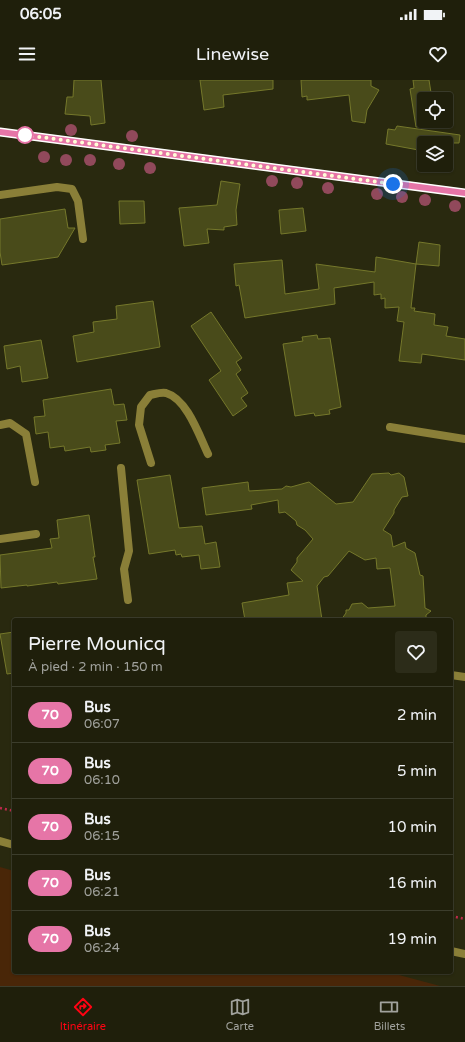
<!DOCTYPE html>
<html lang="fr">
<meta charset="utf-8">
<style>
:root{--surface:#1f1f0b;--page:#2c2c19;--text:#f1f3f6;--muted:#a1a29d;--line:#3c3d2c;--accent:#ff0313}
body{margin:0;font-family:"Varela Round",sans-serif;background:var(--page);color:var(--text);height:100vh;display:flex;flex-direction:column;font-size:15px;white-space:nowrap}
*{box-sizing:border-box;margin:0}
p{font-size:13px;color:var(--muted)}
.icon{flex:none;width:22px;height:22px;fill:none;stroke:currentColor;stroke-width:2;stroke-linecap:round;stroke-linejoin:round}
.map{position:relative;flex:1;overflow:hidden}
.sheet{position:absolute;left:12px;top:538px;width:441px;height:356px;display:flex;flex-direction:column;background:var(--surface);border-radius:4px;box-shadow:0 1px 3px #0004,0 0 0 1px var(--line)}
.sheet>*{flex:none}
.badge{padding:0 8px;border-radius:13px;font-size:14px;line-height:26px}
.fabs{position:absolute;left:417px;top:12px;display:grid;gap:8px}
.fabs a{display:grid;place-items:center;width:36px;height:36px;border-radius:4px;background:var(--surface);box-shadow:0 1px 3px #0004,0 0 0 1px var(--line);font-size:20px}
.you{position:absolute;width:20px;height:20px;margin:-10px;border:3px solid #fff;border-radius:50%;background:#1a73e8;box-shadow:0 0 0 6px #1a73e833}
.map>.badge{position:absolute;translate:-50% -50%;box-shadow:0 0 0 2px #fff}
.round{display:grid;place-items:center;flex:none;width:42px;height:42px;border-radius:4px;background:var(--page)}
.overview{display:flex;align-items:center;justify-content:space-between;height:68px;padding:0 16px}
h1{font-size:19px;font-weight:600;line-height:30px}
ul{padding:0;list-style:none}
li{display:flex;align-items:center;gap:12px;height:56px;padding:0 16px;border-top:1px solid var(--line)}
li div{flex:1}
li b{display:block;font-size:15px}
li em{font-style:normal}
li .badge{min-width:44px;font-weight:700;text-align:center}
.status{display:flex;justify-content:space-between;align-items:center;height:28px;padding:0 20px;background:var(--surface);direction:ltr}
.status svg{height:11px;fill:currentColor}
header{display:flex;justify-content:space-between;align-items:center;height:52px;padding:0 16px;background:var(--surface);font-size:18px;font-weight:600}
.menu{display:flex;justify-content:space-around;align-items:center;height:56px;border-top:1px solid var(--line);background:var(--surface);font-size:11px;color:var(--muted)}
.menu a{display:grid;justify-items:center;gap:2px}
.menu .active{color:var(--accent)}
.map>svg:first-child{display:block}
.water{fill:#492608}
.building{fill:#494b1a;stroke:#75782b}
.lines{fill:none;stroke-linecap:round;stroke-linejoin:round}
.path{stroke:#bf2a4c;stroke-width:2.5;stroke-dasharray:2 3;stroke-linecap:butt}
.service{stroke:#8a7f38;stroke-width:8}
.minor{stroke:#8a7f38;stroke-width:8}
.tertiary{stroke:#8a7f38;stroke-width:8}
.tree{fill:#91495b}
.line-casing{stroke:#fff;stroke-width:9}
.line{stroke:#e675a7;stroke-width:6}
.walk{stroke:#fffdd7;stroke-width:4;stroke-dasharray:0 7.2}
.stop-dot{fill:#fff;stroke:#e675a7;stroke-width:2}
</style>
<div class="status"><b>06:05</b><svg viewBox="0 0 49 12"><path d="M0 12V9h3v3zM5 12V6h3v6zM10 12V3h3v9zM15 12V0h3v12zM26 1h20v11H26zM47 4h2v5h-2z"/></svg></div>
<header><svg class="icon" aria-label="menu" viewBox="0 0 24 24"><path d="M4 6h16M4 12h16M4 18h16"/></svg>Linewise<svg class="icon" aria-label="heart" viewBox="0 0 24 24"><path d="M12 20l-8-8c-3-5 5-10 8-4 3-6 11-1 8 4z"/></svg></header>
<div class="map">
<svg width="465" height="906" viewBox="0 0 465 906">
<rect width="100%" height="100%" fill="#29290f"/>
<!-- water -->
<path class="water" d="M0,787L14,791V892H388L440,906H0Z"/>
<!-- building -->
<path class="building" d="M74,0H101L105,43L91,45L90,36L65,34L67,17H73Z
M200,0H273V9L223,15L224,27L204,30Z
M301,0H371V6L379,10L367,30L365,43L352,41L349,15L307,20V16L302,17Z
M413,0H429L432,19H424V46L416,47L410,9L414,8Z
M397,46L460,55L459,63H424V71L386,64L388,49L395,50Z
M221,101L240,104L236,130L237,145L224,147V150L207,149L209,163L184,166L179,128L217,125Z
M119,121H144L145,143L120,144Z
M303,128L306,151L281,154L279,130Z
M65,129L68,148H75L58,177L2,185L0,172V139Z
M419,162L440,165L439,186L416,184L411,228H415L414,231L435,234L434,245L448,247L446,256L465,259V280L422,274L421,283L399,281L404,242L397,241L399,227L385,228V218L381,219V214L374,215V202L334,208L335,224L245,238L239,205L236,206L234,184L282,180L285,214L319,209L316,184L375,192L376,177L416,184Z
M153,221L160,267L77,282L73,256L94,252L93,242L117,239L116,226Z
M211,232L242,278L236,282L241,290L236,294L248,313L241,318L247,326L233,336L209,300L221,291L191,246Z
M317,255L318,259L330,258L341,327L329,330L330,334L315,336L314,333L295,336L283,264L303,261L302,257Z
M41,260L48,298L22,302L20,286L7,289L4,266Z
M111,309L114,325L124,324L127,340L116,341L120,363L105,365L106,370L91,372L90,367L65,371L64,366L50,368L48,352L36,354L34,337L45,336L43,320Z
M389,393L391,395L399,393L404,397L408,416L402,417L394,430V433L383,450L391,455L393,467L405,462L406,468L415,473L420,495L423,496L425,528L431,531L426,535V540H341L346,533V530H349L352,524L362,523L368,528L395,526L390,488L377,489L376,478L365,480L349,471L328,496L324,497L317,506L322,540H245L242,523L289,515L287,503L303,501L291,490L297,482V478L313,459L305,450L297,445L296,441L285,432L279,433L278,420L251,425L252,429L206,435L202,408L248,402L249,411L282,409L286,406L291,407L309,402L336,424L353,422L372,394Z
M170,395L179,448L202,446L205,464L216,462L220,487L201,489L199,475L182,477L181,474L176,475L175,470L149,474L137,400Z
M89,435L95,477H93L97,499L58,504L57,502L27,506V505L1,508L0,475L52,468L50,459L59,458L57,440Z
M14,552V593L7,594L0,554Z"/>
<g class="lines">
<!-- path -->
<path class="path" d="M0,728L14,731
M451,836L465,839"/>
<!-- service -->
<path class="service" d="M0,115L57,107L72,109L78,121L83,159
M121,388L129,471L124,489L128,520
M0,459L36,454
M0,761L14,765
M451,871L465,874"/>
<!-- minor -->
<path class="minor" d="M0,345L10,343L26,354L35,402
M390,347L465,359
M151,383L139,345L141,327L150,315C155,314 161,312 166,313C187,319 199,355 208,374
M451,595L465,597"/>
<!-- tertiary -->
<path class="tertiary" d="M0,52L465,113"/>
</g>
<!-- trees -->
<g class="tree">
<circle cx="71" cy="50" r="6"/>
<circle cx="132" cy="56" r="6"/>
<circle cx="44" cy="77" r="6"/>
<circle cx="66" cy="80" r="6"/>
<circle cx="90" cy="80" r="6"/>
<circle cx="119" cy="84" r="6"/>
<circle cx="150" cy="88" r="6"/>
<circle cx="272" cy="101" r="6"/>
<circle cx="297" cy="103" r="6"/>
<circle cx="328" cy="108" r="6"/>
<circle cx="377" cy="114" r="6"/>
<circle cx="402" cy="117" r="6"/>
<circle cx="425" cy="120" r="6"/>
<circle cx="455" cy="126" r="6"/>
</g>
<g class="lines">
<!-- line casing -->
<g class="line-casing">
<path id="line" d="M0,52L465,113"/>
</g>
<!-- line -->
<use href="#line" class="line"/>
<!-- walk -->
<path class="walk" d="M25,55L393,104"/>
</g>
<!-- markers -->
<circle class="stop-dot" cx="25" cy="55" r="8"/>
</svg>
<div class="fabs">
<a><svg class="icon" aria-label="locate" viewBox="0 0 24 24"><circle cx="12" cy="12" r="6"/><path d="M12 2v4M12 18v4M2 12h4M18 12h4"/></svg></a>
<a><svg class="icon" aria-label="layers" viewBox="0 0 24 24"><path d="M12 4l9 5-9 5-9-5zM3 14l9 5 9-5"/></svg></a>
</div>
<div class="you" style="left:393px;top:104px"></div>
<section class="sheet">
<div class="overview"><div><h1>Pierre Mounicq</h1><p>À pied · 2 min · 150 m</p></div><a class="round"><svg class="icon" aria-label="heart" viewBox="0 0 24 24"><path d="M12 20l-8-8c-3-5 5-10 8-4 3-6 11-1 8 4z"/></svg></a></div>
<ul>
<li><span class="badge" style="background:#e675a7;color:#fff">70</span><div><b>Bus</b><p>06:07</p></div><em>2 min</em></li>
<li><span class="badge" style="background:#e675a7;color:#fff">70</span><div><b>Bus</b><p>06:10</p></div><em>5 min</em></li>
<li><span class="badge" style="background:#e675a7;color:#fff">70</span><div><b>Bus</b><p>06:15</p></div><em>10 min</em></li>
<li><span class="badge" style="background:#e675a7;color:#fff">70</span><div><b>Bus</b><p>06:21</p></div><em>16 min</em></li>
<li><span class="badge" style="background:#e675a7;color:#fff">70</span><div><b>Bus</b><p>06:24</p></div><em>19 min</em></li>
</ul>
</section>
</div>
<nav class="menu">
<a class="active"><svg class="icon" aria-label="directions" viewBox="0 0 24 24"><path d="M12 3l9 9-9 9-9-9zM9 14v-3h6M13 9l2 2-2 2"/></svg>Itinéraire</a>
<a><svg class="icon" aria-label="map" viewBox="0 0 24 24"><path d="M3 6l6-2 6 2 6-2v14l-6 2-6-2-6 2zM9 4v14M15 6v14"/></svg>Carte</a>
<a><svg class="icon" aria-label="tickets" viewBox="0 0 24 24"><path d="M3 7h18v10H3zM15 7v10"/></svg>Billets</a>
</nav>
